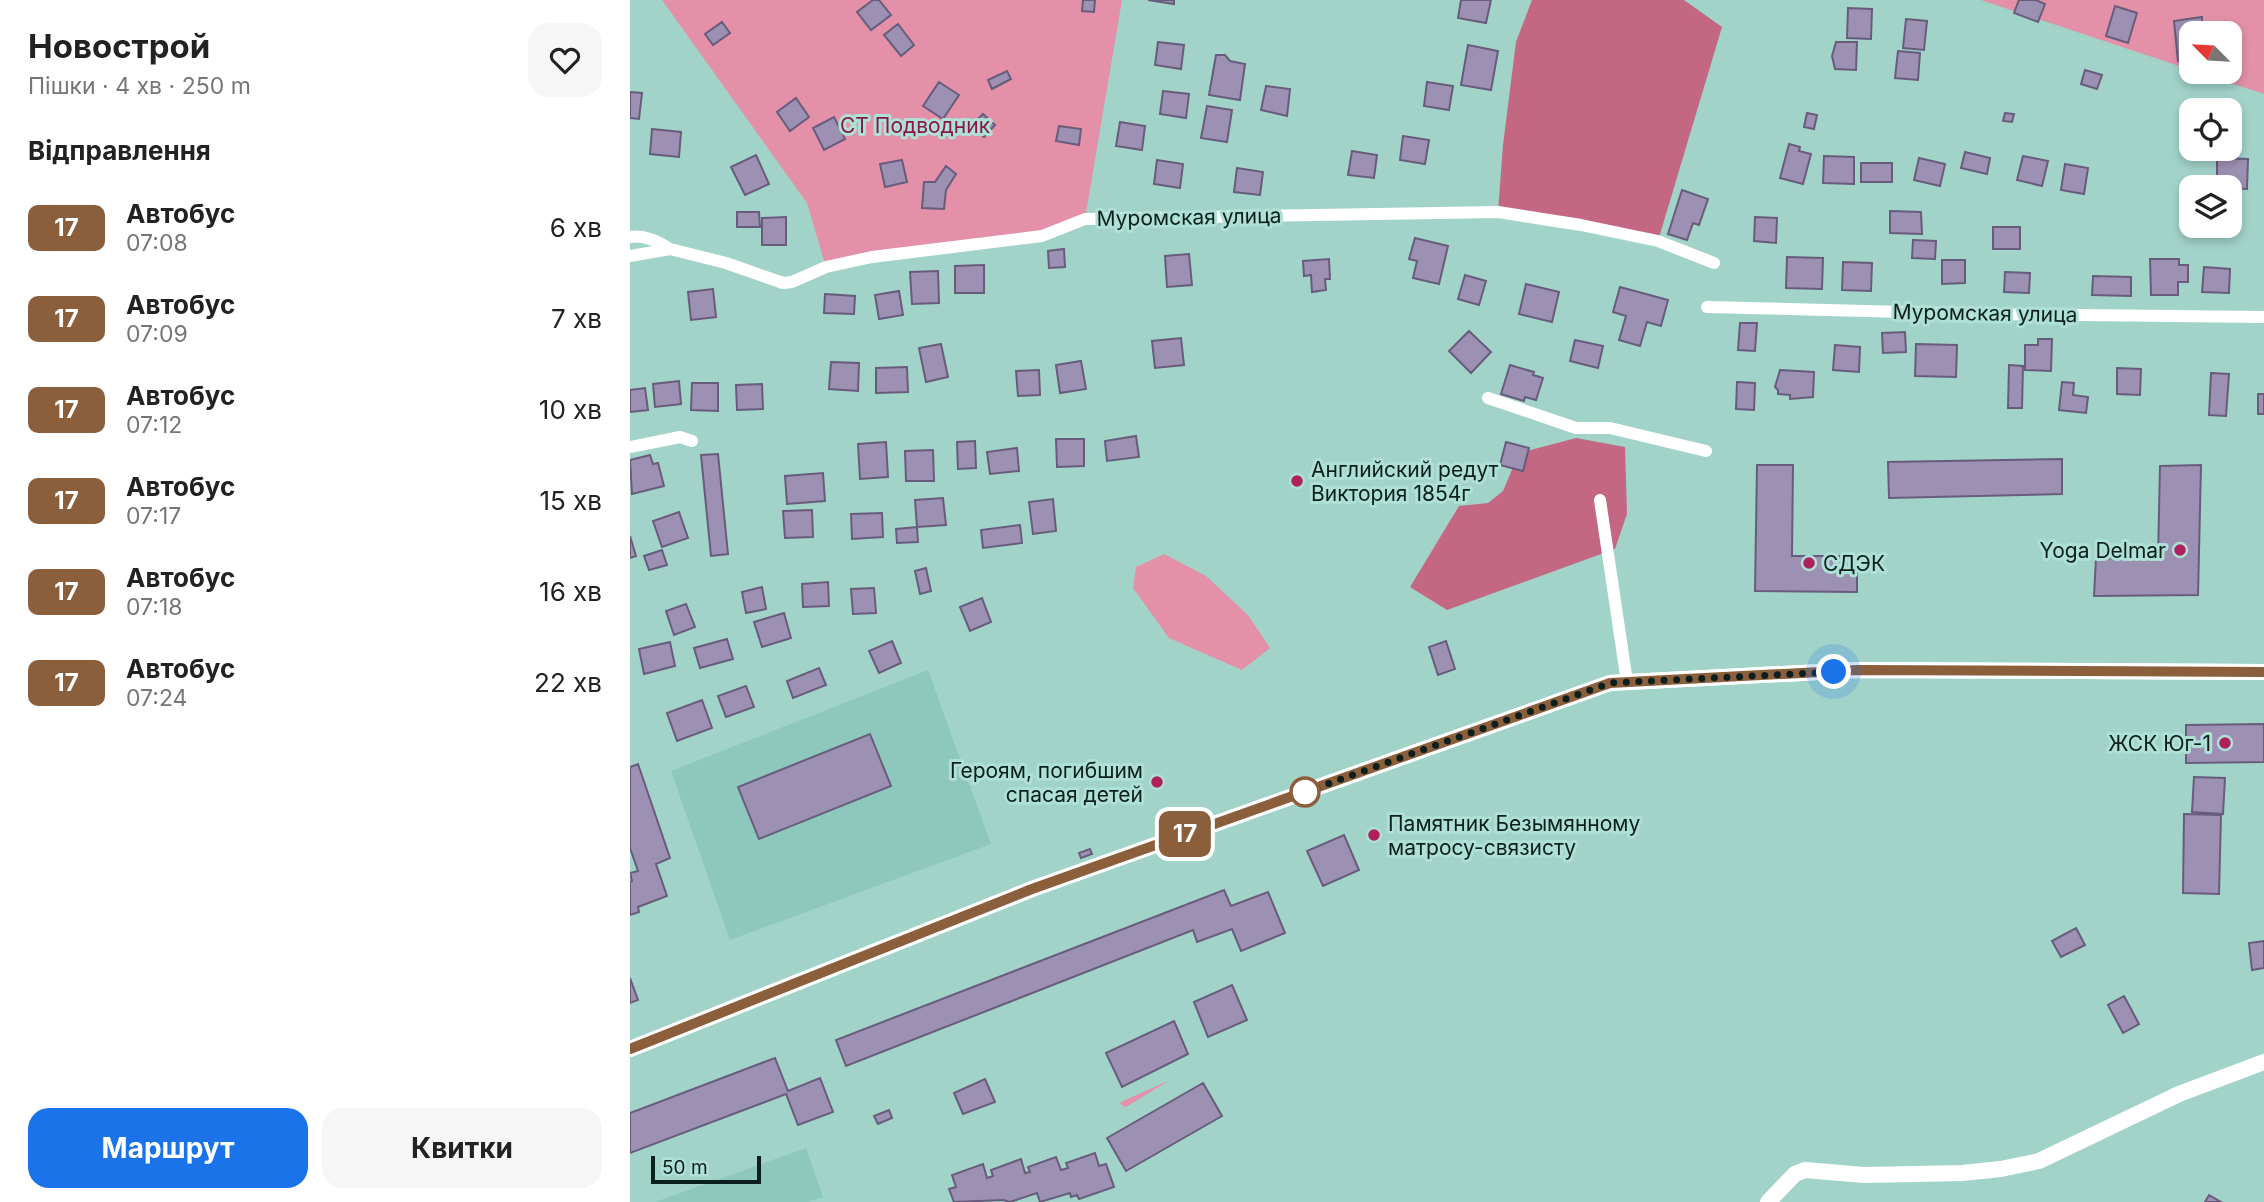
<!DOCTYPE html>
<html lang="uk">
<meta charset="utf-8">
<style>
:root{--surface:#fff;--page:#f6f6f6;--text:#222;--muted:#767676;--accent:#1a73e8}
body{margin:0;font-family:Inter,sans-serif;background:var(--page);color:var(--text);height:100vh;display:flex;flex-direction:column;font-size:26px;white-space:nowrap}
*{box-sizing:border-box;margin:0}
p{font-size:23px;color:var(--muted)}
.icon{flex:none;width:38px;height:38px;fill:none;stroke:currentColor;stroke-width:2;stroke-linecap:round;stroke-linejoin:round}
.map{position:relative;flex:1;overflow:hidden}
.side{display:flex;flex-direction:column;background:var(--surface);width:630px}
.side>*{flex:none}
.badge{padding:0 14px;border-radius:10px;font-size:24px;line-height:46px}
.needle{width:46px;rotate:294deg}
.fabs{position:absolute;left:1549px;top:21px;display:grid;gap:14px}
.fabs a{display:grid;place-items:center;width:63px;height:63px;border-radius:14px;background:var(--surface);box-shadow:0 4px 10px #0003;font-size:35px}
.scale{position:absolute;left:21px;bottom:18px;width:110px;box-sizing:border-box;padding-left:7px;border:4px solid #0c1f1c;border-top:0;font-size:19px;line-height:24px;white-space:nowrap;color:#0c1f1c;-webkit-text-stroke:5px #afe0d6;paint-order:stroke}
.you{position:absolute;width:35px;height:35px;margin:-18px;border:5px solid #fff;border-radius:50%;background:#1a73e8;box-shadow:0 0 0 10px #1a73e833}
.map>.badge{position:absolute;translate:-50% -50%;box-shadow:0 0 0 4px #fff}
h2{padding:0 28px;font-size:26px;line-height:63px}
.round{display:grid;place-items:center;flex:none;width:74px;height:74px;border-radius:21px;background:var(--page)}
.summary{display:flex;align-items:center;justify-content:space-between;height:119px;padding:0 28px}
h1{font-size:33px;font-weight:700;line-height:52px}
.cta{display:flex;gap:14px;margin-top:auto;padding:14px 28px}
.cta a{flex:1;height:80px;border-radius:21px;background:var(--accent);color:#fff;font-size:28px;font-weight:700;line-height:80px;text-align:center}
.cta a+a{background:var(--page);color:var(--text)}
ul{padding:0;list-style:none}
li{display:flex;align-items:center;gap:21px;height:91px;padding:0 28px}
li div{flex:1}
li b{display:block;font-size:26px}
li em{font-style:normal}
li .badge{min-width:77px;font-weight:700;text-align:center}
main{display:flex;flex:1;min-height:0}
.map>svg:first-child{display:block}
.built{fill:#8ec8bd}
.green{fill:#e490a8}
.forest{fill:#c46783}
.building{fill:#9d91b3;stroke:#685c7c;stroke-width:2}
.lines{fill:none;stroke-linecap:round;stroke-linejoin:round}
.street{stroke:#fff;stroke-width:12}
.secondary{stroke:#fff;stroke-width:16}
.line-casing{stroke:#fff;stroke-width:16}
.line{stroke:#8b5e3c;stroke-width:10}
.walk{stroke:#0c1f1c;stroke-width:7;stroke-dasharray:0 12.6}
.poi-dot{fill:#ae215c;stroke:#afe0d6;stroke-width:2.5}
.stop-dot{fill:#fff;stroke:#8b5e3c;stroke-width:3.5}
.labels{text-anchor:middle;dominant-baseline:central;stroke-width:6;stroke-linejoin:round;paint-order:stroke}
.park-label{font-size:21px;fill:#891747;stroke:#afe0d6}
.street-label{font-size:21px;fill:#0c1f1c;stroke:#afe0d6}
.poi-label{font-size:21px;fill:#0c1f1c;stroke:#afe0d6;text-anchor:start}
</style>
<main>
<section class="side">
<div class="summary"><div><h1>Новострой</h1><p>Пішки · 4 хв · 250 m</p></div><a class="round"><svg class="icon" aria-label="heart" viewBox="0 0 24 24"><path d="M12 20l-8-8c-3-5 5-10 8-4 3-6 11-1 8 4z"/></svg></a></div>
<h2>Відправлення</h2>
<ul>
<li><span class="badge" style="background:#8b5e3c;color:#fff">17</span><div><b>Автобус</b><p>07:08</p></div><em>6 хв</em></li>
<li><span class="badge" style="background:#8b5e3c;color:#fff">17</span><div><b>Автобус</b><p>07:09</p></div><em>7 хв</em></li>
<li><span class="badge" style="background:#8b5e3c;color:#fff">17</span><div><b>Автобус</b><p>07:12</p></div><em>10 хв</em></li>
<li><span class="badge" style="background:#8b5e3c;color:#fff">17</span><div><b>Автобус</b><p>07:17</p></div><em>15 хв</em></li>
<li><span class="badge" style="background:#8b5e3c;color:#fff">17</span><div><b>Автобус</b><p>07:18</p></div><em>16 хв</em></li>
<li><span class="badge" style="background:#8b5e3c;color:#fff">17</span><div><b>Автобус</b><p>07:24</p></div><em>22 хв</em></li>
</ul>
<div class="cta"><a>Маршрут</a><a>Квитки</a></div>
</section>
<div class="map">
<svg width="1634" height="1202" viewBox="0 0 1634 1202">
<rect width="100%" height="100%" fill="#a2d3c9"/>
<!-- built -->
<path class="built" d="M298,670L361,844L100,940L41,771Z
M176,1148L193,1197L178,1202H25Z"/>
<!-- green -->
<path class="green" d="M32,0H492L455,219L401,238L196,267L177,203Z
M1351,0H1634V94L1567,72H1600V33H1561V70Z
M534,554L576,576L618,615L640,648L612,670L539,638L503,588L506,567Z
M540,1080L496,1107L490,1104L491,1102Z"/>
<!-- forest -->
<path class="forest" d="M902,0H1054L1092,27L1028,241L868,212L873,145L886,42Z
M946,438L995,447L997,514L985,549L817,610L780,587L829,506L858,503L873,491L889,453Z"/>
<!-- building -->
<path class="building" d="M243,0H249L261,15L241,30L227,12Z
M453,0H465L464,12L452,11Z
M518,0H544V4Z
M831,0H861L856,23L828,18Z
M1389,0H1406L1415,4L1408,22L1384,13Z
M1485,6L1507,13L1498,43L1476,36Z
M1218,8L1242,9L1241,39L1217,38Z
M1572,17V23L1581,22L1582,33H1561V60L1548,61L1544,21Z
M1276,19L1297,21L1294,50L1273,48Z
M92,22L100,33L83,45L75,34Z
M268,24L284,45L271,56L254,35Z
M528,42L554,45L551,69L525,65Z
M1206,42H1227L1226,70L1205,69L1202,56Z
M838,45L868,51L861,90L831,85Z
M1268,51L1290,53L1288,80L1265,78Z
M586,55H595L600,61L615,64L610,100L579,95Z
M1455,70L1472,75L1467,89L1451,84Z
M377,71L381,79L362,89L358,80Z
M309,82L329,95L313,119L293,106Z
M797,82L823,86L819,110L794,106Z
M636,86L660,89L657,116L631,110Z
M533,91L559,94L556,118L530,114Z
M0,92L12,93L9,119L0,118Z
M166,98L179,117L160,131L147,112Z
M577,106L602,110L597,142L571,138Z
M1558,109L1567,110H1561V131L1554,130Z
M1177,113L1187,115L1184,129L1174,127Z
M1375,113L1384,114L1382,122L1373,121Z
M353,114L365,125L354,137L342,125Z
M204,117L215,139L194,150L183,128Z
M490,122L515,126L512,150L486,146Z
M429,126L451,129L449,145L426,141Z
M22,129L51,132L49,157L20,154Z
M773,136L799,140L795,164L770,160Z
M1159,144L1170,147L1169,151L1181,154L1173,184L1150,178Z
M722,151L747,155L744,178L718,175Z
M1335,152L1360,158L1357,174L1331,168Z
M126,155L139,184L115,195L101,167Z
M1194,156L1224,157V184L1193,183Z
M1393,156L1418,161L1412,186L1387,180Z
M1289,158L1315,164L1310,186L1284,180Z
M1587,158L1618,159L1617,189L1587,187Z
M272,160L277,182L255,187L250,164Z
M527,160L553,164L550,188L524,184Z
M1231,163H1262V182H1231Z
M1435,164L1458,168L1454,194L1431,190Z
M316,166L326,174L316,190L314,209L292,208L294,182H305Z
M607,168L633,172L630,195L604,192Z
M1052,190L1078,199L1069,225L1063,223L1057,240L1038,234Z
M1260,211L1291,212L1292,234L1260,233Z
M107,212H129L130,227H107Z
M156,217V245H132V218Z
M1125,217L1147,218L1146,243L1124,241Z
M1363,227H1390V249H1363Z
M785,238L818,246L809,284L783,278L787,261L779,259Z
M1283,240L1306,241L1305,259L1282,258Z
M434,249L435,267L419,268L418,251Z
M559,254L562,285L537,287L535,256Z
M1157,257L1193,258L1192,289L1156,288Z
M699,259L700,279H695L696,290L682,292L681,275L674,276L673,261Z
M1520,259H1549V265H1558V282H1548V295H1521Z
M1312,260H1335V283L1312,284Z
M1213,262L1242,263L1241,291L1212,290Z
M354,265V293H325V266Z
M1574,267L1600,269L1599,293L1572,292Z
M308,271L309,303L282,304L280,272Z
M1375,272L1400,273L1399,293L1374,292Z
M835,275L856,281L849,305L828,299Z
M1463,276L1501,277V296L1462,295Z
M896,284L929,292L922,322L889,314Z
M990,287L1038,300L1031,326L1017,322L1010,346L989,340L996,316L983,312Z
M83,289L86,317L61,320L58,292Z
M269,291L273,315L249,319L245,295Z
M195,294L225,296L224,314L194,313Z
M1110,323H1127L1125,351L1108,350Z
M839,331L861,352L841,373L819,351Z
M1275,332L1276,352L1253,353L1252,333Z
M551,338L554,365L525,368L522,341Z
M1408,339H1422L1421,371L1395,370V345H1408Z
M945,340L973,346L968,368L940,361Z
M311,344L318,377L296,382L289,348Z
M1286,344L1327,345L1326,377L1285,376Z
M1205,345L1230,347L1229,372L1203,370Z
M451,361L456,389L430,393L426,365Z
M201,362L229,363L228,391L199,389Z
M880,365L904,372L903,375L913,378L906,400L895,397L894,401L871,394Z
M1379,365L1393,366L1392,408H1378Z
M277,367L278,392L246,393V368Z
M1487,368L1511,369L1510,395L1487,394Z
M409,370L410,395L388,396L386,371Z
M1150,370L1184,372L1183,397L1160,399V395L1148,394V390L1145,387Z
M1581,373L1599,374L1596,416L1579,415Z
M49,381L51,404L25,407L23,384Z
M1107,382L1125,383L1124,410L1106,409Z
M1432,382L1444,383L1443,395L1458,397L1456,413L1429,410Z
M62,383H88V411L61,410Z
M132,384L133,409L107,410L106,385Z
M15,388L18,410L0,412V390Z
M1628,394H1634V414H1628Z
M506,436L509,457L477,461L475,441Z
M426,439H454V466L427,467Z
M345,441L346,468L328,469L327,442Z
M256,442L258,477L230,479L228,444Z
M876,442L899,448L893,471L870,465Z
M387,448L389,471L360,474L357,452Z
M303,450L304,481H276L275,451Z
M88,454L98,554L81,556L71,455Z
M20,455L23,464L28,463L34,486L2,494L0,460Z
M1432,459V494L1259,498L1258,462Z
M1127,465H1163L1162,556H1227V592L1125,591Z
M1571,465L1568,595L1464,596L1466,558L1528,559L1530,466Z
M193,473L195,501L157,504L155,476Z
M313,498L316,525L287,527L285,500Z
M423,499L426,531L403,534L399,502Z
M182,510L183,537L155,538L153,511Z
M49,512L58,538L32,547L23,521Z
M252,513L253,537L222,539L221,514Z
M390,525L392,543L353,548L351,530Z
M287,527L288,542L267,543L266,529Z
M0,536L6,556L0,558Z
M32,550L37,565L19,570L14,556Z
M296,568L301,591L290,594L285,571Z
M198,582L199,606L173,607L172,584Z
M132,587L136,609L116,613L112,592Z
M244,588L246,613L223,614L221,589Z
M352,598L361,622L340,631L330,607Z
M56,604L65,627L44,635L36,611Z
M154,613L161,638L132,647L124,622Z
M97,639L103,659L70,668L64,648Z
M262,641L271,663L249,673L239,651Z
M816,641L825,669L808,675L799,647Z
M40,642L45,666L14,674L9,649Z
M189,668L196,685L163,698L157,681Z
M116,686L124,707L96,717L88,696Z
M72,700L82,728L47,741L37,713Z
M1634,724V762L1556,763V725Z
M240,734L261,786L129,839L108,787Z
M8,764L40,858L26,864L37,896L8,907L9,912L0,915V882L2,881L0,873L8,871L0,848V767Z
M1564,777L1595,778L1593,814L1562,812Z
M1554,814L1591,815L1589,894L1553,893Z
M714,835L729,870L693,886L677,851Z
M460,849L462,854L451,858L449,853Z
M594,890L601,906L638,892L655,933L611,951L602,929L567,942L563,930L216,1066L206,1040Z
M1446,928L1455,945L1431,957L1422,941Z
M1634,941V968L1622,970L1619,943Z
M0,978L8,1000L0,1003Z
M602,985L617,1020L578,1037L564,1002Z
M1494,996L1509,1024L1493,1033L1478,1005Z
M544,1021L558,1054L492,1087L476,1053Z
M145,1058L158,1091L190,1078L203,1112L168,1125L156,1094L0,1153V1113Z
M355,1079L365,1102L333,1114L324,1093Z
M573,1083L592,1116L496,1171L477,1138Z
M259,1110L262,1118L248,1124L244,1116Z
M465,1153L469,1166L476,1164L484,1187L449,1199L447,1195L441,1197L440,1193L410,1202L407,1193L380,1202L373,1200L324,1202L319,1189L326,1187L322,1175L353,1164L357,1178L363,1176L361,1170L391,1159L395,1173L400,1172L398,1167L426,1157L431,1170L438,1168L436,1163Z
M1579,1195L1591,1202H1575Z"/>
<g class="lines">
<!-- street -->
<path class="street" d="M0,237C15,235 27,241 40,249
M0,256L40,249L96,263L153,283L162,282L196,267L242,257L412,236L455,219L868,212L951,225L1028,241L1084,263
M1077,307L1352,314L1634,317
M858,398L946,428H980L1076,451
M0,447L50,437L62,441
M970,500L997,682"/>
<!-- secondary -->
<path class="secondary" d="M0,1049L402,889L980,683L1228,670L1634,672
M1138,1202L1165,1174L1175,1170L1234,1175L1332,1173L1371,1169L1409,1161L1549,1094L1634,1062"/>
</g>
<g class="lines">
<!-- line casing -->
<g class="line-casing">
<path id="line" d="M0,1049L402,889L980,683L1228,670L1634,672"/>
</g>
<!-- line -->
<use href="#line" class="line"/>
<!-- walk -->
<path class="walk" d="M675,792L980,683L1204,672"/>
</g>
<!-- markers -->
<g class="poi-dot">
<circle cx="667" cy="481" r="7"/>
<circle cx="1550" cy="550" r="7"/>
<circle cx="1179" cy="563" r="7"/>
<circle cx="1595" cy="743" r="7"/>
<circle cx="527" cy="782" r="7"/>
<circle cx="744" cy="835" r="7"/>
</g>
<circle class="stop-dot" cx="675" cy="792" r="14"/>
<g class="labels">
<!-- park labels -->
<g class="park-label">
<text x="285" y="125">СТ Подводник</text>
</g>
<!-- street labels -->
<g class="street-label">
<text transform="translate(559 217) rotate(-1)">Муромская улица</text>
<text transform="translate(1355 313) rotate(1)">Муромская улица</text>
</g>
<!-- poi labels -->
<g class="poi-label">
<text x="681" y="469">Английский редут<tspan x="681" dy="24">Виктория 1854г</tspan></text>
<text x="1536" y="550" text-anchor="end">Yoga Delmar</text>
<text x="1193" y="563">СДЭК</text>
<text x="1581" y="743" text-anchor="end">ЖСК Юг-1</text>
<text x="513" y="770" text-anchor="end">Героям, погибшим<tspan x="513" dy="24">спасая детей</tspan></text>
<text x="758" y="823">Памятник Безымянному<tspan x="758" dy="24">матросу-связисту</tspan></text>
</g>
</g>
</svg>
<div class="fabs">
<a><svg class="needle" viewBox="-14 -14 28 28"><path d="M0-13l5 13h-10z" fill="#e53935"/><path d="M0 13l5-13h-10z" fill="#767676"/></svg></a>
<a><svg class="icon" aria-label="locate" viewBox="0 0 24 24"><circle cx="12" cy="12" r="6"/><path d="M12 2v4M12 18v4M2 12h4M18 12h4"/></svg></a>
<a><svg class="icon" aria-label="layers" viewBox="0 0 24 24"><path d="M12 4l9 5-9 5-9-5zM3 14l9 5 9-5"/></svg></a>
</div>
<div class="scale">50 m</div>
<div class="you" style="left:1204px;top:672px"></div>
<b class="badge" style="left:555px;top:834px;background:#8b5e3c;color:#fff">17</b>
</div>
</main>
